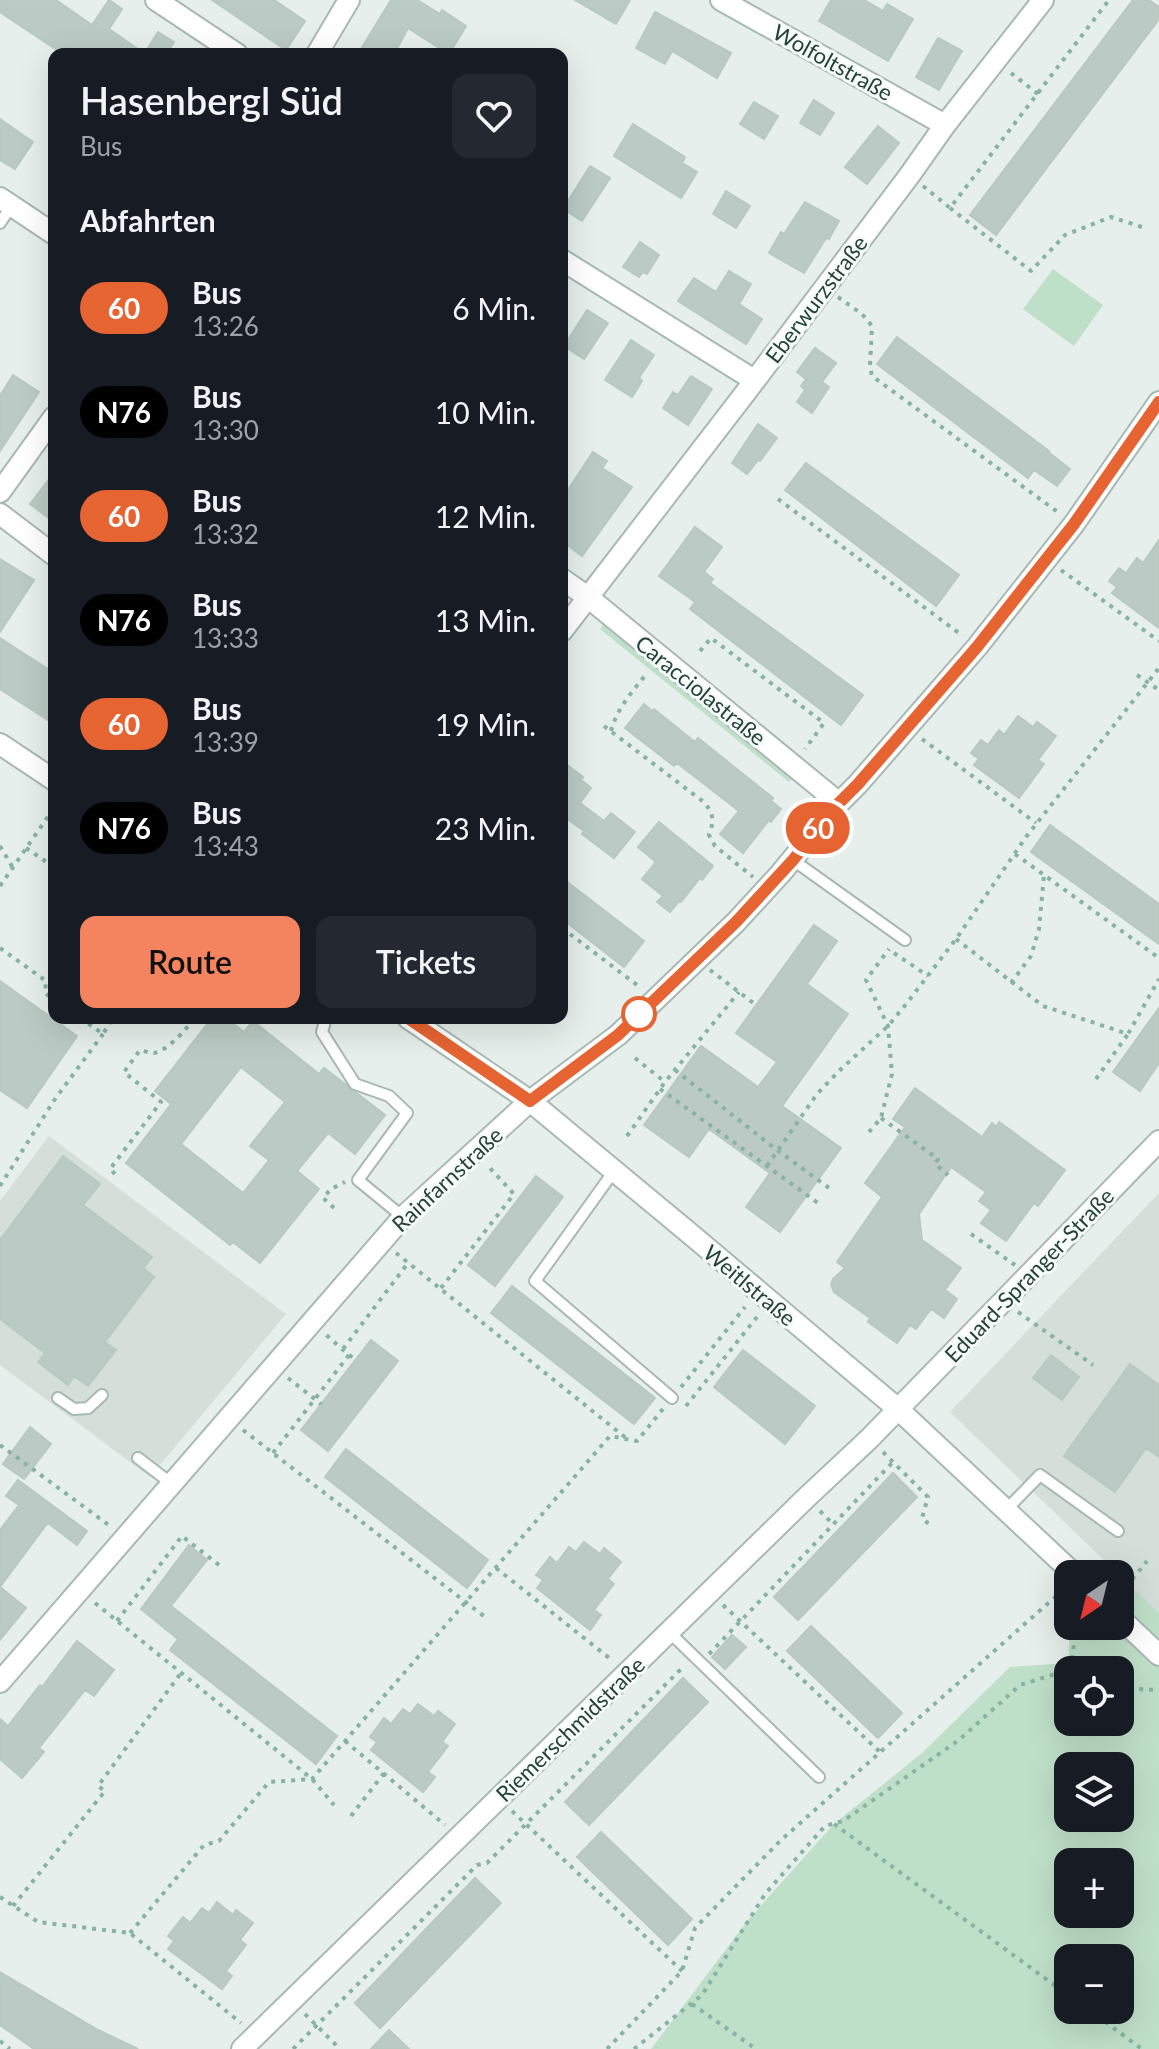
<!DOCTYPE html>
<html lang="de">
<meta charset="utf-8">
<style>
:root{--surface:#171b24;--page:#242831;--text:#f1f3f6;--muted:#9ea1a6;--accent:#f4845f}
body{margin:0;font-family:Lato,sans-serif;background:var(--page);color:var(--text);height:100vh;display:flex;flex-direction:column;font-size:30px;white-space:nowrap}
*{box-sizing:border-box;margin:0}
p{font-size:26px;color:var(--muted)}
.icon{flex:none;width:44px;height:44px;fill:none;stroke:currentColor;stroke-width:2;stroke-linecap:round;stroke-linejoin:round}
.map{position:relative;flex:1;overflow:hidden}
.panel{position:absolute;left:48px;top:48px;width:520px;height:976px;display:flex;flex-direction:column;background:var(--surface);border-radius:16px;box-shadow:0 8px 32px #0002}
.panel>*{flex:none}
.badge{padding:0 16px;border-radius:26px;font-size:28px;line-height:52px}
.needle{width:52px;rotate:215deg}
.buttons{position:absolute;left:1054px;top:1560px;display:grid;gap:16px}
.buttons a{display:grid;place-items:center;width:80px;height:80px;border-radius:16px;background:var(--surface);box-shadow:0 8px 32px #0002;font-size:40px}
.map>.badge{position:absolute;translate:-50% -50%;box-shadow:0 0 0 4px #fff}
h2{padding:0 32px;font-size:30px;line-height:72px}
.round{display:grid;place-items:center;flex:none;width:84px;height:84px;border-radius:16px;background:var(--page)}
.headline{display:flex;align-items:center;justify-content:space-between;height:136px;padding:0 32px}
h1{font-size:38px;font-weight:600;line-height:60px}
.primary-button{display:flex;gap:16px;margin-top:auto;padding:16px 32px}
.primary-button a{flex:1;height:92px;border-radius:16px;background:var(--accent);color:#111;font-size:32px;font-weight:600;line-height:92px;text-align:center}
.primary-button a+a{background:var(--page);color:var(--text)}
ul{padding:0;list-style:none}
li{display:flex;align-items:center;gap:24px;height:104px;padding:0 32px}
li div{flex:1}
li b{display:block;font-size:30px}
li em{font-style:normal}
li .badge{min-width:88px;font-weight:700;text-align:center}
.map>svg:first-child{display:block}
.built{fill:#d4dfda}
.green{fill:#bfe0c8;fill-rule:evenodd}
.building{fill:#bbcac4;stroke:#b8c9c2;stroke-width:2;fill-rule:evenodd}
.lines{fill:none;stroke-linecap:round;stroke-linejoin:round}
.lane-casing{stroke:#a8b8b2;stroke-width:14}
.street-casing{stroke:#a8b8b2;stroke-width:24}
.path{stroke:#86b3a5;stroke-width:4;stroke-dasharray:4 6;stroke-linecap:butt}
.lane{stroke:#fff;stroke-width:10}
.street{stroke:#fff;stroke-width:20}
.line-casing{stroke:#fff;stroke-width:18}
.line{stroke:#e66432;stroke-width:12}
.stop-dot{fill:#fff;stroke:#e66432;stroke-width:4}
.labels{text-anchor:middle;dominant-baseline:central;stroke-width:6;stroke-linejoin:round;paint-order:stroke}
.street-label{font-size:22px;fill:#24423a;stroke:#f7fbf9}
</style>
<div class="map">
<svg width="1159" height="2049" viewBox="0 0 1159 2049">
<rect width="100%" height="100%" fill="#e6efeb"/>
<!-- built -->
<path class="built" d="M49,1136L286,1314L150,1477L0,1365V1201Z
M1159,1193V1613L950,1412Z"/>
<!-- green -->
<path class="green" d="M1053,269L1103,305L1074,346L1023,309Z
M603,625L793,777L789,782L600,629Z
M1120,1575L1159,1613V2049H651L748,1920L834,1824L922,1753L1010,1667L1068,1663L1070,1626H1120ZM1068,1670H1120V1722H1068ZM1068,1766H1120V1818H1068ZM1068,1862H1120V1914H1068ZM1068,1958H1120V2010H1068Z"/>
<!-- building -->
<path class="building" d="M0,0H56L92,25L109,0L122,9L109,29L145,54H63L0,12Z
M212,0H274L305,21L286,50Z
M391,0H417L440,14L442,10L466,26L449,54L408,28L394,54H358Z
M575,0H630L616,24Z
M831,0H864L883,11L887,4L913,19L888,61L819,21Z
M1133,0H1149L1159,7V19L996,235L970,215Z
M655,12L731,53L717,78L672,51L665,64L636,48Z
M158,32L174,42L166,54H157L148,48Z
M938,38L962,51L939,90L916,77Z
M814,100L834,113L820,135L800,123Z
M754,102L778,116L764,139L740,124Z
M0,119L33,142L15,169L0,160Z
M633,124L685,157L682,163L697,172L681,198L614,156Z
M878,126L899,143L867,184L845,167Z
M590,166L610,178L582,221L563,209Z
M726,191L750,206L736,228L713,214Z
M805,202L839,221L829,239L826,238L804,273L769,253L781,232L784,234Z
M640,242L659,255L647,274L643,272L639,277L623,267Z
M729,271L751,284L739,304L762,319L746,344L678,301L694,278L716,292Z
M587,310L608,323L584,359L564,346Z
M897,337L1049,451L1048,452L1070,469L1057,486L1034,470L1028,478L877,364Z
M631,340L654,355L639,378L642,381L632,397L605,380Z
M815,348L836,363L822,382L829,387L812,413L797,402L805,390L801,386L806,379L797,372Z
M13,375L39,392L0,451V396Z
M691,376L712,389L688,425L663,408L673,392L678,395Z
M758,424L777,438L760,461L758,460L747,474L732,463Z
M593,452L607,461L602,468L632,487L582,556L562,541V499Z
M806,463L959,575L936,606L785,490Z
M54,473V522L30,504Z
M695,527L722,547L704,572L713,579L710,583L863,695L841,725L690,609L695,602L659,576Z
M1159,540V628L1112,593L1117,587L1109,581L1119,568L1126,573L1137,558L1143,563Z
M0,559L34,580L0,632Z
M0,638L54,673V724L0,689Z
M644,704L652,711L654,709L695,742L698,738L773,798L771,801L781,809L771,822L769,820L743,853L720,834L739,811L677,763L674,766L625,728Z
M1018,716L1033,727L1037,722L1056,736L1038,760L1044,764L1019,798L974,765L979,759L971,753L981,740L988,745L999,730L1004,735Z
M562,761L583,777L581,780L591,788L580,803L604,821L611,813L635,832L614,858L582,834L584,831L562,815Z
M659,822L713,866L702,880L700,878L681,902L679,901L670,912L657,902L663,896L642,879L656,862L638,847Z
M1050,825L1159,904V944L1031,852Z
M562,878L644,941L624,967L562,919Z
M814,925L837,941L807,984L848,1014L782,1106L841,1148L780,1232L746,1207L770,1173L709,1129L689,1157L644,1125L701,1046L758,1087L777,1062L736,1033Z
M0,981L77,1036L27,1108L0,1090Z
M1159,1008V1063L1140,1091L1113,1072Z
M212,1018H226L244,1032L253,1021L319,1074L324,1068L385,1115L355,1154L328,1133L297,1171L319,1189L260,1263L233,1242L230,1245L126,1163L171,1104L155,1091ZM241,1067L285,1102L250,1146L269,1160L243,1193L181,1144Z
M915,1088L982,1137L992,1123L996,1127L999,1122L1065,1170L1038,1206L1034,1203L1006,1241L981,1223L991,1210L979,1201L986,1192L951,1167L919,1214L922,1240L961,1268L945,1290L957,1299L944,1318L931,1309L916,1329L910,1325L897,1343L868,1322L870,1318L834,1292L831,1285L833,1279L845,1268L837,1262L882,1197L865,1183L905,1127L893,1119Z
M63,1156L100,1184L83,1205L152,1257L143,1268L154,1277L105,1342L116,1350L88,1386L74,1376L68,1385L38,1362L45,1353L0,1319V1240Z
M536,1176L563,1197L495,1286L468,1265Z
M512,1286L655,1398L634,1424L491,1313Z
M371,1340L398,1361L328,1451L301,1430Z
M743,1350L815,1406L785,1444L714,1387Z
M1051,1355L1079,1377L1062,1400L1033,1378Z
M1130,1364L1159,1385V1457L1146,1448L1115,1492L1064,1456Z
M30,1427L51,1444L24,1479L3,1464Z
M346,1449L488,1560L467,1588L325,1477Z
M893,1473L917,1497L798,1620L774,1597Z
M18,1480L87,1531L77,1545L48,1523L46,1525L0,1587L26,1608L0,1640V1530L19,1505L6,1496Z
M584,1542L600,1554L604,1548L621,1562L608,1579L614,1584L594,1610L601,1615L590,1630L537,1588L543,1580L536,1575L550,1557L557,1563L569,1547L576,1552Z
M189,1545L207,1560L171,1606L337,1736L316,1764L170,1650L178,1639L141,1609Z
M811,1626L902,1713L878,1738L787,1651Z
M732,1635L746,1647L725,1669L712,1657Z
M77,1641L114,1670L94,1696L85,1690L39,1748L44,1752L22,1778L0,1759V1719L8,1726L40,1685L42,1687Z
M683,1678L708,1702L589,1825L565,1802Z
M418,1704L434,1716L438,1711L455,1724L442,1742L448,1746L428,1772L435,1777L423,1792L371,1750L377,1742L370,1737L384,1718L391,1724L403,1709L410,1714Z
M601,1832L692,1919L668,1945L577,1857Z
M475,1878L501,1903L380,2028L355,2003Z
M217,1902L233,1915L236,1910L253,1923L240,1940L246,1945L226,1971L232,1976L222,1989L168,1949L174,1941L168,1936L183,1917L190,1923L202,1908L209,1913Z
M0,1972L98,2030L138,2049H34L0,2025Z
M389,2030L409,2049H371Z"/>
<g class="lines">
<!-- lane casing -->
<g class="lane-casing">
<path id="lane" d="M0,223L12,205
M793,860L905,940
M326,1018L322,1032L355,1084L389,1096L407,1113L358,1180L403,1217
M614,1171L535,1281L672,1398
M58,1398L74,1409L88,1408L102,1395
M138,1458L172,1484
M1006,1510L1040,1475L1118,1531
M669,1632L819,1777"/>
</g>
<!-- street casing -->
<g class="street-casing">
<path id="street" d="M156,0L237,54
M721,0L945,125
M317,54L349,0
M0,198L54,234
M562,260L754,380
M0,492L54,417
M0,514L54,555
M562,579L589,598L839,803
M562,631L746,392L909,176L945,125L1043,0
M0,744L54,780
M408,1018L530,1101L688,1232L898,1409L1074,1574
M1120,1618L1159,1655
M0,1682L403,1217L530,1101L618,1035L656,999L736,922L781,873L839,803L858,784L977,647L1074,524L1159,402
M242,2049L807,1497L869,1439L1159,1141"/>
</g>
<!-- path -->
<path class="path" d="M1011,73L1038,94
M923,186L950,208L1109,0
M950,208L1031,271L1065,235L1111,217L1145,228
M838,297L862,314L872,326L870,366L872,376L1059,513
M778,499L963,636
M1061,570L1159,641
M700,651L711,638L824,723L805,749
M1137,675L1159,690
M604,726L705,803C714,815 714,821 709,835L715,846L753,877
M611,731C617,708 633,691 647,673
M922,739L1036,823
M0,846L13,868
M26,848L54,867
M1015,854L1159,958
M0,886L54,808
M562,928L641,988
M956,939L1043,1006L1128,1034L1159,979
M0,948L46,981L45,993L54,1000
M894,953L928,976
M710,970L756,1005
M1011,983L1031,956L1039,929L1044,875
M80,1018L103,1034L113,1018
M635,1058L665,1082
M675,1070L777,1150L829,1188
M1096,1079L1128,1034
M660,1089L818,1203
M881,1118L938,1159L935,1164L948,1175
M869,1132L881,1118L892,1074L888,1026L866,980L889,949
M627,1136L665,1082L739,992
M767,1166L817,1094L840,1070L888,1026L907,1003L956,939L1026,837L1159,668
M115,1174L110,1169L161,1102L124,1072L140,1050C145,1051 149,1053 154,1053C167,1051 187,1029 194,1018
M0,1186L55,1099L103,1034
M334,1208L323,1198L331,1189L345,1182
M971,1234L1015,1265
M396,1253L626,1438
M441,1288L514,1194L487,1165
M1018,1312L1093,1365
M343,1349L408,1263
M349,1355L356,1360
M288,1378L321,1404
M681,1387L745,1307
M686,1406L757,1317
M243,1430L485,1617
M0,1445L110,1526
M883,1452L928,1497L922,1518L930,1525
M273,1453L349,1355L324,1333
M820,1511L833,1524
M496,1568L613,1661
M1120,1595L1147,1561
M95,1603L312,1779L334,1805
M723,1605L880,1752
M117,1621L182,1536L219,1565
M709,1654L893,1462
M1071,1669L1076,1626
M1120,1683L1144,1690L1159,1689
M345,1741L445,1825
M512,1811L682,1971
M351,1816L384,1773
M834,1824L1068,1995
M0,1897L38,1922L130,1933L241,2023
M13,1906L105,1791L98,1786L181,1673
M130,1933L204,1845L219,1841L269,1782L312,1779L610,1436L637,1441L663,1409
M692,2004L756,2049
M1089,2010L1142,2049
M305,2014L340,2049
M0,2041L10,2049
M293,2049L477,1865L487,1863L684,1666
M607,2049L682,1971L695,1928L780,1841L1063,1590
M634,2049L702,1995L765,1894L825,1826L843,1821L959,1740L1020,1685L1068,1670"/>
<!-- lane -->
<use href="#lane" class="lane"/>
<!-- street -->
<use href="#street" class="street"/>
</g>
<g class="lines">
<!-- line casing -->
<g class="line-casing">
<path id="line" d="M408,1018L530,1101L618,1035L736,922L793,860L839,803L858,784L977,647L1074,524L1159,402"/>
</g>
<!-- line -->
<use href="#line" class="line"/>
</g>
<!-- markers -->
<circle class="stop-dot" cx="639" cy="1014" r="16"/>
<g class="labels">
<!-- street labels -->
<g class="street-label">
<text transform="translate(833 62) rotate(29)">Wolfoltstraße</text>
<text transform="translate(816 299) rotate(-53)">Eberwurzstraße</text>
<text transform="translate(701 690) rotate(39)">Caracciolastraße</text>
<text transform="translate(447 1179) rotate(-43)">Rainfarnstraße</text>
<text transform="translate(1029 1275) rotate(-46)">Eduard-Spranger-Straße</text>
<text transform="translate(750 1285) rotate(40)">Weitlstraße</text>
<text transform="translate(570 1729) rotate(-44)">Riemerschmidstraße</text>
</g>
</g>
</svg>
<div class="buttons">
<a><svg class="needle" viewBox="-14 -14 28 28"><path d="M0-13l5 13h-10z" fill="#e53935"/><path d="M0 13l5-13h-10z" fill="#9ea1a6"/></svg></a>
<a><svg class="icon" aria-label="locate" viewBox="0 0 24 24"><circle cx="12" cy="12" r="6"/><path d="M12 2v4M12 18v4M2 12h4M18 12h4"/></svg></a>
<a><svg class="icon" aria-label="layers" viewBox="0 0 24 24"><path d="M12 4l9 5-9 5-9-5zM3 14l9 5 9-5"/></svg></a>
<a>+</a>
<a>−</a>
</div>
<b class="badge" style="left:818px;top:828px;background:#e66432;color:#fff">60</b>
<section class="panel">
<div class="headline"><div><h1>Hasenbergl Süd</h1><p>Bus</p></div><a class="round"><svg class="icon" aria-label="heart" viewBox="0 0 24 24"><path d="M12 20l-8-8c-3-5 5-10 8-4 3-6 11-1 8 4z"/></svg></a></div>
<h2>Abfahrten</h2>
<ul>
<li><span class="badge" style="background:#e66432;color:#fff">60</span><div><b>Bus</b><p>13:26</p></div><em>6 Min.</em></li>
<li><span class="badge" style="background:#000;color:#fff">N76</span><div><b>Bus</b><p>13:30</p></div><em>10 Min.</em></li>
<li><span class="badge" style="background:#e66432;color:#fff">60</span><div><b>Bus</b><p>13:32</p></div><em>12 Min.</em></li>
<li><span class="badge" style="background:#000;color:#fff">N76</span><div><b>Bus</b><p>13:33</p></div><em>13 Min.</em></li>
<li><span class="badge" style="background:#e66432;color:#fff">60</span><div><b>Bus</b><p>13:39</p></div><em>19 Min.</em></li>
<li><span class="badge" style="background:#000;color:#fff">N76</span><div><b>Bus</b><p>13:43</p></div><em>23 Min.</em></li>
</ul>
<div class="primary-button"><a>Route</a><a>Tickets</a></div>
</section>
</div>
